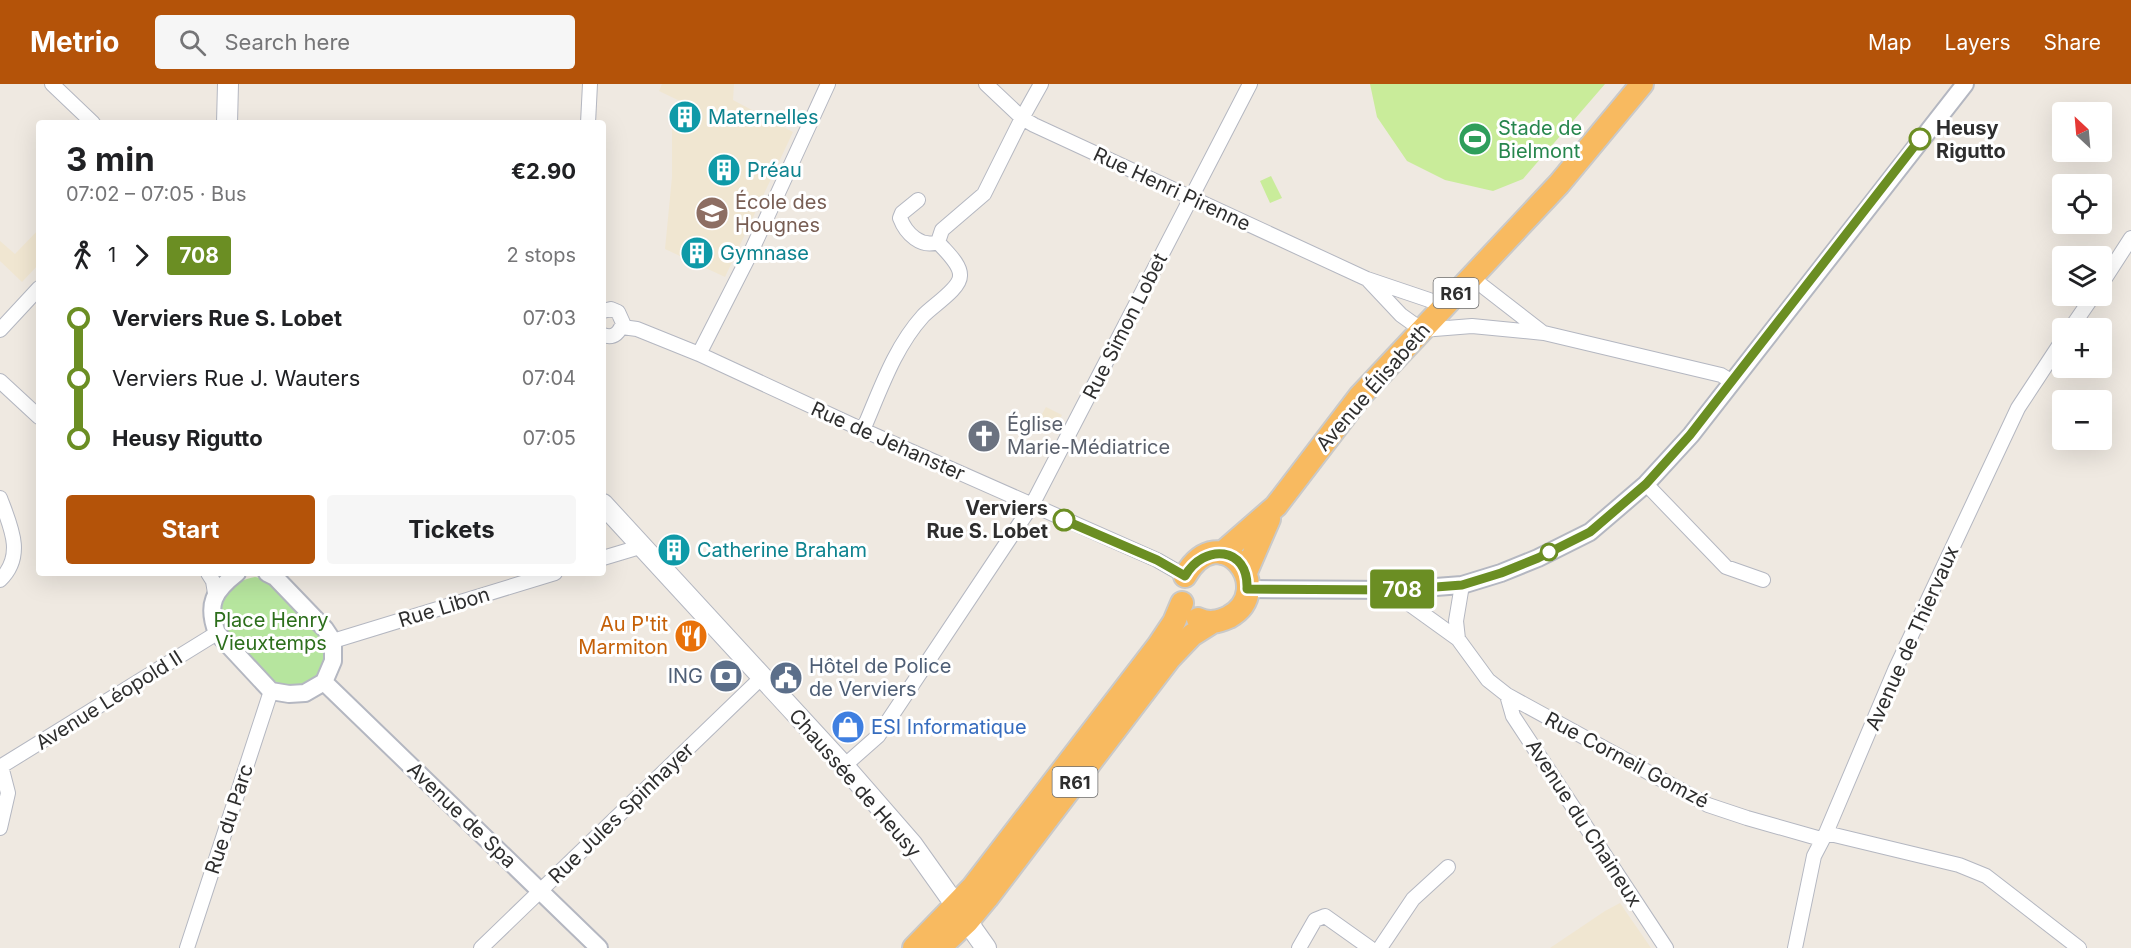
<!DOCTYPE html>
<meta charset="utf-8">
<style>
:root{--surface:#fff;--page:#f6f6f6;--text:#202124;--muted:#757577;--accent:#b45309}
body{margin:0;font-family:Inter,sans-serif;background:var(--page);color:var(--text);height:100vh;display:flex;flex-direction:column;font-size:22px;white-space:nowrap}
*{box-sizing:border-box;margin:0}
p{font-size:20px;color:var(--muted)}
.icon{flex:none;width:33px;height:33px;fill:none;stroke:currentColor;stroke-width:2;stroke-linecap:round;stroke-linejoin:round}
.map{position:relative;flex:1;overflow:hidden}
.details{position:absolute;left:36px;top:36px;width:570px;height:456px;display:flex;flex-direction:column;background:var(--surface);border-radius:6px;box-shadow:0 6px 24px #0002}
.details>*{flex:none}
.badge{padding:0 12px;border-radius:4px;font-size:21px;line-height:39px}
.needle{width:39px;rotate:334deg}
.tools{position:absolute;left:2052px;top:18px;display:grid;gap:12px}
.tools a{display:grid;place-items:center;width:60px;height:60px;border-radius:6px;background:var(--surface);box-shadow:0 6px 24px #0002;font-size:30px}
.map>.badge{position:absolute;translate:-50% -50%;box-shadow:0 0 0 3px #fff}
.legs{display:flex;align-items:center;gap:9px;height:66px;padding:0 30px;font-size:20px}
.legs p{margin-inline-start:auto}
.head{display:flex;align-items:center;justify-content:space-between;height:102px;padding:0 30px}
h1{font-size:33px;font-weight:700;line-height:45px}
.cta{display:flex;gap:12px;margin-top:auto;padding:12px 30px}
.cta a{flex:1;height:69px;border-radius:6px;background:var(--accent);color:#fff;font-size:24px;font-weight:700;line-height:69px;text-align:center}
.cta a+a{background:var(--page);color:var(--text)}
ul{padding:0 30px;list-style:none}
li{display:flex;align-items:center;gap:21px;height:60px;font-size:22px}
li i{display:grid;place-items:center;width:9px;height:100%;margin:0 8px;background:currentColor}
li i::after{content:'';width:15px;height:15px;margin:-8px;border:4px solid;border-radius:50%;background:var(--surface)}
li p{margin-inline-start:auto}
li:first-child i{background:linear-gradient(#0000 50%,currentColor 0)}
li:last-child i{background:linear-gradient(currentColor 50%,#0000 0)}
header{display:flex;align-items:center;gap:36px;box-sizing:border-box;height:84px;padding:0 30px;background:var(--accent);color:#fff}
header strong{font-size:28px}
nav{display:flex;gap:33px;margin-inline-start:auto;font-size:21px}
.search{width:420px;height:54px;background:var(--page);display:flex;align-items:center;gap:15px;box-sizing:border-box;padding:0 21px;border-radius:6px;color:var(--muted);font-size:22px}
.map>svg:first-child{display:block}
.education{fill:#f0e6d1}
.green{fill:#b6e59e}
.pitch{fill:#c9ec9a}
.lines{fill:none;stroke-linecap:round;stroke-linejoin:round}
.minor-casing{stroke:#b4b7c1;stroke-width:16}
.tertiary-casing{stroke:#b4b7c1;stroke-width:20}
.secondary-casing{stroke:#b4b7c1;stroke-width:22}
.trunk-casing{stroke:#c9c9c9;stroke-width:26}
.minor{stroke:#fff;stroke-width:14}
.tertiary{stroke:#fff;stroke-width:16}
.secondary{stroke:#fff;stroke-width:20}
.trunk{stroke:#f8ba60;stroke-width:22}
.line-1-casing{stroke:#fff;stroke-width:14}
.line-1{stroke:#6b8e23;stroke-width:9}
.stop-1-dot{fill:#fff;stroke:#6b8e23;stroke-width:3}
.labels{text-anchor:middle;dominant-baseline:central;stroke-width:6;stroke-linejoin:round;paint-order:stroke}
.shield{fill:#fff;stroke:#6d6d6d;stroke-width:1.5}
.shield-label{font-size:18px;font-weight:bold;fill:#2e2e2e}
.culture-label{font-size:20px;fill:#0d838f;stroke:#fff;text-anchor:start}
.leisure-label{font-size:20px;fill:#27864d;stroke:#fff;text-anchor:start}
.stop-label{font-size:20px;font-weight:bold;fill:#2e2e2e;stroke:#fff;text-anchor:start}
.street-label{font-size:20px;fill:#2e2e2e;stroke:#fff}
.education-label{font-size:20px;fill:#785e54;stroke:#fff;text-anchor:start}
.worship-label{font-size:20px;fill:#5b616d;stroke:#fff;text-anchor:start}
.park-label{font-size:20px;fill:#2c6e1b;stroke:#fff}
.food-label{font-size:20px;fill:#c56008;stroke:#fff;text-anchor:end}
.service-label{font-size:20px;fill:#4e5e75;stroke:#fff;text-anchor:start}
.shop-label{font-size:20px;fill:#366cbe;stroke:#fff;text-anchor:start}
</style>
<header>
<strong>Metrio</strong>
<div class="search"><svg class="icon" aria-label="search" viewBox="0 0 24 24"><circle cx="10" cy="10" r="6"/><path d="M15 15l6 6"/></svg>Search here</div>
<nav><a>Map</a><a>Layers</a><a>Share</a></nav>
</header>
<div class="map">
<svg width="2131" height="864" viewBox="0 0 2131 864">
<rect width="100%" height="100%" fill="#efe9e1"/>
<!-- education -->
<path class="education" d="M662,0H734L733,16L793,48L725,193L665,165L672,93V43L682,18L659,7Z
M39,145V180L22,198L0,177V157L15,170Z
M1046,323L1062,331L1054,346L1038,337Z
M1620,819L1651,864H1550L1605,827Z"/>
<!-- green -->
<path class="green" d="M255,493C259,494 265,494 269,497C273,499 321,550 324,554C326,557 326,564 327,568C329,599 293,610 271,595C256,580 239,567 227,551C206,526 227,497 255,493Z"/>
<!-- pitch -->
<path class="pitch" d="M1370,0H1605L1523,95L1493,107L1445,96L1407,77L1377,33Z
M1271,92L1282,114L1270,119L1260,97Z"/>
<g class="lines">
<!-- minor casing -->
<g class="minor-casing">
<path id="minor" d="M52,0L93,39
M986,0L1022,34L1034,41L1367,195L1444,221
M588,39L590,0
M918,116L902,129L900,134C906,150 921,164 938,158
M1471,193L1542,248
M1369,197L1401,231L1422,246L1472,242L1544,249L1721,291L1731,297
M2102,199L2131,154
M603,227L611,225L618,228L623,239C619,249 614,255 603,251
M622,243L637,245L699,270L863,346L1157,476L1185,492
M2071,244L2093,212
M0,246L39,204
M699,270L750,170L828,0
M0,297L39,333
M863,346C880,307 894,264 923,232C932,222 960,205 960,192C961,180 945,167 938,158L942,146L984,110L1022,34L1041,0
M1646,400L1726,483L1763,496
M0,414C11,443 25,472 0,496
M603,474L643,462
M208,489L213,497L215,509
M1396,506L1408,519L1458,555L1488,596L1507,611L1708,721L1747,734L1821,755
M1458,555L1456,537L1462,501
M333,557L555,489
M1507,611L1513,632L1666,864
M844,682L878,652L1032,421L1250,0
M0,683L217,549
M0,744L8,709L1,682
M1826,749L1959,781L1986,792L2079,864
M187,864L271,607
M481,864L761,594
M1299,864L1315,836L1325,832L1370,864
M1380,864L1413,815L1448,783
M1795,864L1814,772L1826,749L1895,586L2018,324L2062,257"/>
</g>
<!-- tertiary casing -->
<g class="tertiary-casing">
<path id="tertiary" d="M237,489C214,507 206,520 217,549L271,607L289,610L305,609L324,598L333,577V557L325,545L275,493L267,489
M1247,505L1396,506L1462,501L1501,489L1538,474L1590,448L1646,400L1691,351L1965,0
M324,598L599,864"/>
</g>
<!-- secondary casing -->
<g class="secondary-casing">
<path id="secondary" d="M227,39L228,0
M603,420L844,682L912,760L986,864"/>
</g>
<!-- trunk casing -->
<g class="trunk-casing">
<path id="trunk" d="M1222,469L1276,422L1360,312L1559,100L1642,0
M1246,488L1269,435
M1185,492C1221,430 1278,506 1229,533C1218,538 1209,540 1198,535
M914,864L973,803L1158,562L1174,538L1182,519
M939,864L967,838L987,814L1169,575L1192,551L1211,539"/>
</g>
<!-- minor -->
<use href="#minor" class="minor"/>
<!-- tertiary -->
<use href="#tertiary" class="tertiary"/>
<!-- secondary -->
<use href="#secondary" class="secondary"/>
<!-- trunk -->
<use href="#trunk" class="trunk"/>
</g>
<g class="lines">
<!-- line-1 casing -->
<g class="line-1-casing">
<path id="line-1" d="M1064,436L1157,476L1185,492C1204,459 1249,462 1247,505L1396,506L1462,501L1501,489L1538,474L1590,448L1646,400L1690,351L1920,55"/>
</g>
<!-- line-1 -->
<use href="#line-1" class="line-1"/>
</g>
<!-- icons -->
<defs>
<g id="building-disc" transform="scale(1.725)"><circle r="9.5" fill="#0f9aa8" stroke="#fff"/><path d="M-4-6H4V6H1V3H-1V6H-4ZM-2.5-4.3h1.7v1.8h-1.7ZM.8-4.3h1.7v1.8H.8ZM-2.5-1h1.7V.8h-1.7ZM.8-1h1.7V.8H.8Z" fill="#fff"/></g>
<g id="stadium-disc" transform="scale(1.725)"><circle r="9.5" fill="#2e9e5b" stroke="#fff"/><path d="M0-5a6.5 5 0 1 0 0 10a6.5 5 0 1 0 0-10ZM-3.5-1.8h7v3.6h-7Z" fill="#fff"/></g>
<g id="school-disc" transform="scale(1.725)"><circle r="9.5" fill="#8d6e63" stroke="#fff"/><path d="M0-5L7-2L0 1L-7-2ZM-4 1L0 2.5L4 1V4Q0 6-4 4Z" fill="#fff"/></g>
<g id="church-disc" transform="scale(1.725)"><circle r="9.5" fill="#6b7280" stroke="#fff"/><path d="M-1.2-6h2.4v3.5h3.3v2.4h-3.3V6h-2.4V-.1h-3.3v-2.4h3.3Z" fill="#fff"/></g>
<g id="restaurant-disc" transform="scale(1.725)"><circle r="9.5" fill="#e8710a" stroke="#fff"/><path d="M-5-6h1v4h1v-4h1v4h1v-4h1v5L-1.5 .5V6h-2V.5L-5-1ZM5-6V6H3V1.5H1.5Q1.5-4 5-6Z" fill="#fff"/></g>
<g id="bank-disc" transform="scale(1.725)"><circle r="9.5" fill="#5c6f8a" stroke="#fff"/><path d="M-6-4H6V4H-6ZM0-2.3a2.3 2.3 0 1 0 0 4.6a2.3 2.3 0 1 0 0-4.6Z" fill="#fff"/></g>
<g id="civic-disc" transform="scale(1.725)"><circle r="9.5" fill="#5c6f8a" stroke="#fff"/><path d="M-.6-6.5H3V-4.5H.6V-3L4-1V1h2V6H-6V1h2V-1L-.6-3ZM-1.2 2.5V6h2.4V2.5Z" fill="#fff"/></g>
<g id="shop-disc" transform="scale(1.725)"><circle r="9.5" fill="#3f7fe0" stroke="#fff"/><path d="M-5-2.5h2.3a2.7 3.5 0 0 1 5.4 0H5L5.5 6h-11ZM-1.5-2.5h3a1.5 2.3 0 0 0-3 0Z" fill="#fff"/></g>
</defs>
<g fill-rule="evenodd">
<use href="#building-disc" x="685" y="33"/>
<use href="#stadium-disc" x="1475" y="55"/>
<use href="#building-disc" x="724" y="86"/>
<use href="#school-disc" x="712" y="129"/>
<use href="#building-disc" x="697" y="169"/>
<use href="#church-disc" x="984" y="352"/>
<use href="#building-disc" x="674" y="466"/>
<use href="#restaurant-disc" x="691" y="552"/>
<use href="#bank-disc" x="726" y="592"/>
<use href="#civic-disc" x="786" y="594"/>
<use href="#shop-disc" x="848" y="643"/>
</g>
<!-- markers -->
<g class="stop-1-dot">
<circle cx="1920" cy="55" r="10"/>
<circle cx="1064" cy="436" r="10"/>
<circle cx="1549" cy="468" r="8"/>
</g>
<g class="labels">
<!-- shield labels -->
<g class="shield">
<rect x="1433.5" y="194" width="45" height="30" rx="4.5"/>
<rect x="1052.5" y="683" width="45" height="30" rx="4.5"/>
</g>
<g class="shield-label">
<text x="1456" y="209">R61</text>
<text x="1075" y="698">R61</text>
</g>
<!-- culture labels -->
<g class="culture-label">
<text x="708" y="33">Maternelles</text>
<text x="747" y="86">Préau</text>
<text x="720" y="169">Gymnase</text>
<text x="697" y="466">Catherine Braham</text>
</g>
<!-- leisure labels -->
<g class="leisure-label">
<text x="1498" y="44">Stade de<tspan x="1498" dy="23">Bielmont</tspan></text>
</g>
<!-- stop labels -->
<g class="stop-label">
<text x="1936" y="44">Heusy<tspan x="1936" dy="23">Rigutto</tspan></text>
<text x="1048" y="424" text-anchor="end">Verviers<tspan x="1048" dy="23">Rue S. Lobet</tspan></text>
</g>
<!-- street labels -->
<g class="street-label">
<text transform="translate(1172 105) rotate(25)">Rue Henri Pirenne</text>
<text transform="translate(1125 242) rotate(-63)">Rue Simon Lobet</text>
<text transform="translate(1373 303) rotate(-49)">Avenue Élisabeth</text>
<text transform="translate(888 357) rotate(24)">Rue de Jehanster</text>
<text transform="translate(444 523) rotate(-17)">Rue Libon</text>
<text transform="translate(1912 554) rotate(-66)">Avenue de Thiervaux</text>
<text transform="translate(109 616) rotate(-32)">Avenue Léopold II</text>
<text transform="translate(1627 676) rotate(28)">Rue Corneil Gomzé</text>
<text transform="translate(855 699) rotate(49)">Chaussée de Heusy</text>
<text transform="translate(621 729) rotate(-44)">Rue Jules Spinhayer</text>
<text transform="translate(462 731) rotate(44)">Avenue de Spa</text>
<text transform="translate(229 735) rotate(-72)">Rue du Parc</text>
<text transform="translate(1584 739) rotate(57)">Avenue du Chaineux</text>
</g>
<!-- education labels -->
<g class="education-label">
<text x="735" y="118">École des<tspan x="735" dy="23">Hougnes</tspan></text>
</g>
<!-- worship labels -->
<g class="worship-label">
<text x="1007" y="340">Église<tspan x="1007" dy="23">Marie-Médiatrice</tspan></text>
</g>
<!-- park labels -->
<g class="park-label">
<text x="271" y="536">Place Henry<tspan x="271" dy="23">Vieuxtemps</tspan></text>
</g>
<!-- food labels -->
<g class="food-label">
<text x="668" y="540">Au P'tit<tspan x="668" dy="23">Marmiton</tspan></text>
</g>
<!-- service labels -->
<g class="service-label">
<text x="809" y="582">Hôtel de Police<tspan x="809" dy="23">de Verviers</tspan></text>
<text x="703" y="592" text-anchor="end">ING</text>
</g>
<!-- shop labels -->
<g class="shop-label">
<text x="871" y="643">ESI Informatique</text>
</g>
</g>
</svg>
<div class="tools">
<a><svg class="needle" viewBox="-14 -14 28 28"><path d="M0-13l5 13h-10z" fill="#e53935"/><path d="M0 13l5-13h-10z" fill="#757577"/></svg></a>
<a><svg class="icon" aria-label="locate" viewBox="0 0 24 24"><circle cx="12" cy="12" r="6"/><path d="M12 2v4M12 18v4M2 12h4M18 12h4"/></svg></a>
<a><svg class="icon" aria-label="layers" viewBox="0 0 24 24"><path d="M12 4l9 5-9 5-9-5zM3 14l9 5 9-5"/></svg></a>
<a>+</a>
<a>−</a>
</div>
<b class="badge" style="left:1402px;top:505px;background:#6b8e23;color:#fff">708</b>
<section class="details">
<div class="head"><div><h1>3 min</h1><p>07:02 – 07:05 · Bus</p></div><b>€2.90</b></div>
<div class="legs"><svg class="icon" aria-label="walk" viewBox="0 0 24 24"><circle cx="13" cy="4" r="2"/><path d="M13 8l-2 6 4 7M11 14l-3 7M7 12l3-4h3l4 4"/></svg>1<svg class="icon" aria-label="forward" viewBox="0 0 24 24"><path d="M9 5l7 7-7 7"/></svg><b class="badge" style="background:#6b8e23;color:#fff">708</b><p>2 stops</p></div>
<ul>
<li><i style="color:#6b8e23"></i><b>Verviers Rue S. Lobet</b><p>07:03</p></li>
<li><i style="color:#6b8e23"></i><span>Verviers Rue J. Wauters</span><p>07:04</p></li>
<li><i style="color:#6b8e23"></i><b>Heusy Rigutto</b><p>07:05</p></li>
</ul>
<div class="cta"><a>Start</a><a>Tickets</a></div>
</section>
</div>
